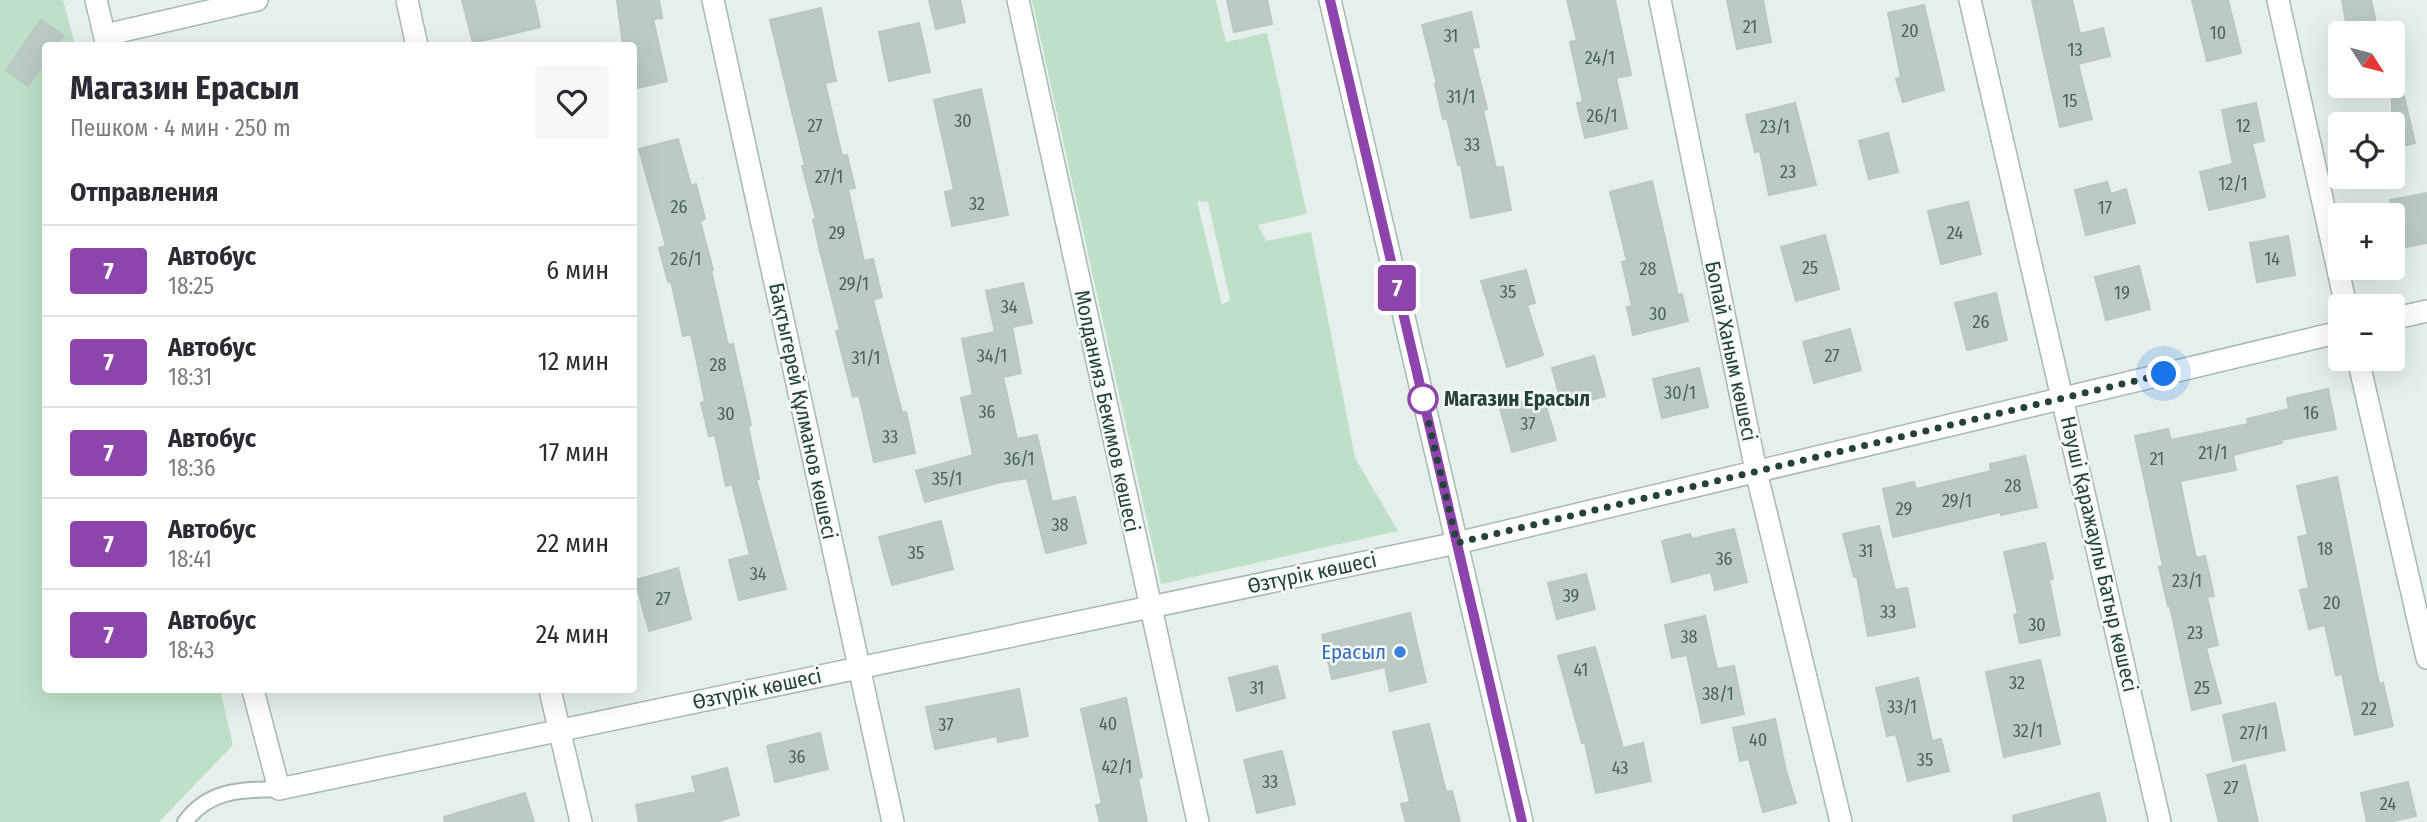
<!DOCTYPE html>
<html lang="ru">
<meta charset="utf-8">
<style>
:root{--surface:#fff;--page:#f7f7f7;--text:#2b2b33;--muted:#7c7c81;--line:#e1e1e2}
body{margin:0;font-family:"Fira Sans Condensed",sans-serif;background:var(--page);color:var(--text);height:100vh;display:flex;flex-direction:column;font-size:26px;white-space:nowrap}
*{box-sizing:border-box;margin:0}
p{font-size:23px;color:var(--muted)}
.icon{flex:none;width:38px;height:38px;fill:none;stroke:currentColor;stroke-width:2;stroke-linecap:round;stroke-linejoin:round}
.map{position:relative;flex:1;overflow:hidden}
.drawer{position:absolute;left:42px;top:42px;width:595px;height:651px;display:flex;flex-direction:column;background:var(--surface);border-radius:7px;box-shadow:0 7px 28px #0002}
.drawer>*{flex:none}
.badge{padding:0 14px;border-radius:5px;font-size:24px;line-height:46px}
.needle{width:46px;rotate:126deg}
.tools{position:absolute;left:2328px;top:21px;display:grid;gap:14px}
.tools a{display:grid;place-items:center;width:77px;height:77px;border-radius:7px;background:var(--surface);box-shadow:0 7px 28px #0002;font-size:35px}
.you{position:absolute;width:35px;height:35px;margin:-18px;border:5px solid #fff;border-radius:50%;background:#1a73e8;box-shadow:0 0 0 10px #1a73e833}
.map>.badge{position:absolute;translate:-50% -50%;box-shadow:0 0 0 4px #fff}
h2{padding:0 28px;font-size:26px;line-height:63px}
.round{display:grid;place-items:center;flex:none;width:74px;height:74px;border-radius:7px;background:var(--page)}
.head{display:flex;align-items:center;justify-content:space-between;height:119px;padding:0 28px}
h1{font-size:33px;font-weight:700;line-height:52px}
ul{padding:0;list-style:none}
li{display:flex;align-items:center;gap:21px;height:91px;padding:0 28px;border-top:2px solid var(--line)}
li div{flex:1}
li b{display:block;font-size:26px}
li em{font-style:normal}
li .badge{min-width:77px;font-weight:700;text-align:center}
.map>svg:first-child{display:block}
.green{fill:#bfe0c8;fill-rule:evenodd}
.building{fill:#bbcac4;stroke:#b8c9c2;stroke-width:2}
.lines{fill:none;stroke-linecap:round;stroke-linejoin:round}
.lane-casing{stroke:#a8b8b2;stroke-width:18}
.street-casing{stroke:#a8b8b2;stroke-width:24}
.secondary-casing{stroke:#a4bbb3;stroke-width:24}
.lane{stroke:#fff;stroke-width:14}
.street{stroke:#fff;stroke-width:21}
.secondary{stroke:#fff;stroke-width:21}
.line-casing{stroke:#fff;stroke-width:16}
.line{stroke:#8e44ad;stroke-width:10}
.walk{stroke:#24423a;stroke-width:7;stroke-dasharray:0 12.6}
.stop-dot{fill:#fff;stroke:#8e44ad;stroke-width:3.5}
.shop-dot{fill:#3f7fe0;stroke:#f7fbf9;stroke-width:2.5}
.labels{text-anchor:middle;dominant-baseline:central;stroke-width:5;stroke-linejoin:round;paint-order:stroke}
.number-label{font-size:18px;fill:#4a645c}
.street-label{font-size:21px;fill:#24423a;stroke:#f7fbf9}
.stop-label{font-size:21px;font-weight:bold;fill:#24423a;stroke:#f7fbf9;text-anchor:start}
.shop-label{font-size:21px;fill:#366cbe;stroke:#f7fbf9;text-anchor:end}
</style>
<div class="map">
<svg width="2427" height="822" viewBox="0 0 2427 822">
<rect width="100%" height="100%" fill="#e6efeb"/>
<!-- green -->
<path class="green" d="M0,0H63L75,45L46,46V690H220L233,745L159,822H0Z
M1032,0H1216L1226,42L1267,33L1307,214L1258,225L1266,241L1311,232L1355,458L1398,531L1161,584ZM1197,201L1208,202L1230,300L1222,305Z"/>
<!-- building -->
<path class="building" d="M462,0H534L540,27L473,43Z
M617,0H659L662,18L653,19L667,81L634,89V46H623Z
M929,0H960L965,22L936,29Z
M1227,0H1267L1272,24L1234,32Z
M1567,0H1615L1631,75L1616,78L1627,128L1585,138L1577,103L1583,102L1570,42L1577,40Z
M1727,0H1763L1771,42L1737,49Z
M2032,0H2072L2080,34L2103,28L2110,56L2078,64L2092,119L2060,127Z
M2192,0H2228L2241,53L2207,61Z
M2342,0H2371L2378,33H2348Z
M1924,5L1944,90L1903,102L1896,79L1901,77L1888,13Z
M821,8L836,81L825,83L842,156L847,155L855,188L848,189L864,261L873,259L882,297L873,300L902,413L906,412L915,453L874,462L859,395L853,397L836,331L840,330L819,247L813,220L816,219L802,166H805L770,20Z
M1471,12L1479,47L1472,48L1487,109L1483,110L1496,168L1503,167L1511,210L1471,218L1461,165H1458L1447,118L1443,119L1435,84H1437L1422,25Z
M41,20L64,36L56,46H46V60L28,86L6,70Z
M919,23L930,72L889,81L879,32Z
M2400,79L2415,143L2392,148V80Z
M981,89L1008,215L952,226L945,192L954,190L934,100Z
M1795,103L1816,185L1769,195L1760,151L1755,152L1746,115Z
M2256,103L2264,141L2252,143L2265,197L2209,210L2200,172L2233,164L2222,110Z
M1888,133L1898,172L1869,179L1859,141Z
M678,139L691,186L696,184L705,219L700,221L713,270H711L728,345L733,344L751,425L748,426L759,479H756L786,589L739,600L729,560L750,555L732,484L726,486L715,435L709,436L701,403L705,401L691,334L683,336L671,281L668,282L659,248L666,246L639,149Z
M1652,181L1678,295L1682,294L1688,321L1633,335L1627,307L1632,306L1622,262L1627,261L1610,192Z
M2107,182L2111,194L2126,189L2135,223L2086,235L2075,190Z
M2427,193V243L2399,248L2390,200Z
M1968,202L1981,254L1941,264L1928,211Z
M1825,235L1839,289L1796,301L1781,247Z
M2288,236L2295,275L2257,282L2250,243Z
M2139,266L2150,309L2106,320L2095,277Z
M1526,270L1535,303L1527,305L1543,355L1507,367L1481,281Z
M1023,283L1032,323L1012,327L1021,373L1003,377L1017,439L1037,435L1052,502L1075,497L1086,543L1046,553L1027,478L1001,482L925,502L916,471L973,455L961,398L973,395L962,339L995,332L986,291Z
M1996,293L2007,340L1967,350L1955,303Z
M1850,329L1861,370L1814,383L1803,342Z
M1594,356L1605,396L1563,408L1552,368Z
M1699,368L1708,407L1662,418L1653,379Z
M2328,389L2336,429L2281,440L2282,443L2233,455L2236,470L2180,481L2196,558L2205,556L2214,596L2207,597L2218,645L2206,648L2221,703L2192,710L2170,606H2168L2159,567L2163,566L2135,436L2168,429L2171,440L2248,424L2247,419L2289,409L2287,398Z
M1543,396L1556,440L1512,452L1500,408Z
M2025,456L2037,507L2001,515V512L1893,537L1883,489L1914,482L1916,489L1991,471L1990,464Z
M2337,477L2379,684L2383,683L2393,726L2355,735L2342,674L2336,675L2325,625L2309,629L2300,590L2309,588L2298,537L2308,535L2297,486Z
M941,521L953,569L892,585L879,537Z
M1879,526L1895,590L1907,588L1915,627L1868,636L1857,576L1854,577L1843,534Z
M1734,529L1747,582L1715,590L1711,572L1672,582L1662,541L1690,534L1692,539Z
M2045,543L2053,579L2049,580L2060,635L2020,643L2014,615L2018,614L2004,552Z
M678,568L691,619L649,631L635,580Z
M1586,574L1595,609L1557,619L1548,583Z
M1410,613L1426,682L1390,691L1385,667L1332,679L1322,635Z
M1705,616L1717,669L1734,666L1744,714L1702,723L1687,655L1672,658L1665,625Z
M1595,647L1623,748L1643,743L1651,781L1596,793L1585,743H1582L1558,656Z
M2040,660L2060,744L2004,757L1986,672Z
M1277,666L1285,698L1237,711L1229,678Z
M1918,678L1932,741L1941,739L1949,771L1908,781L1896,734L1887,736L1876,688Z
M1019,689L1028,736L998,742L997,736L935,749L926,707Z
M1126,698L1142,777L1138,778L1147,822H1100L1096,805L1102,804L1081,709Z
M2275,703L2285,750L2233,761L2223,715Z
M1775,719L1786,771L1796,803L1763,812L1749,759L1740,761L1733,728Z
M1429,724L1446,792L1452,791L1460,822H1406L1401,804L1410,802L1393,732Z
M820,733L828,769L775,782L767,746Z
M1282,751L1295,804L1257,813L1244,760Z
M2245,765L2258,822H2219L2207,775Z
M727,768L739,815L715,822H639L636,805L696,792L692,777Z
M2408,782L2416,816L2389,822H2367L2361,793Z
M525,793L534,822H445L444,817Z
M2099,793L2106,822H2014L2013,816Z"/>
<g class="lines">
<!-- lane casing -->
<g class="lane-casing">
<path id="lane" d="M185,822C209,789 242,790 279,789"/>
</g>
<!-- street casing -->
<g class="street-casing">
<path id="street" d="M96,0L107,46
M407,0L417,46
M713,0L893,822
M1018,0L1198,822
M1660,0L1756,471L1841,822
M1970,0L2160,822
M2278,0L2346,306
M105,35L257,0
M2392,319L2427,311
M2358,359L2427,658
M253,690L279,789L1457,543L2340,332
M550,690L581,822"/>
</g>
<!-- secondary casing -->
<g class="secondary-casing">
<path id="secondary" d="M1330,0L1522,822"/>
</g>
<!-- lane -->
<use href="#lane" class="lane"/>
<!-- street -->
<use href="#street" class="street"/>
<!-- secondary -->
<use href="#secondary" class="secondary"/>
</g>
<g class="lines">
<!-- line casing -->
<g class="line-casing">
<path id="line" d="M1330,0L1522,822"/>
</g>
<!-- line -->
<use href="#line" class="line"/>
<!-- walk -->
<path class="walk" d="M1423,399L1457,543L2164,374"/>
</g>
<!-- markers -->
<circle class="stop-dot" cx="1423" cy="399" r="14"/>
<circle class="shop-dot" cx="1400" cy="652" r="7"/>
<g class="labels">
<!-- number labels -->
<g class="number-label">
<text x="1750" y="27">21</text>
<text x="1910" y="31">20</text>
<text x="2218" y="33">10</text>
<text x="1451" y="36">31</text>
<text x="2075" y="50">13</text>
<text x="1600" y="58">24/1</text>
<text x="1461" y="97">31/1</text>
<text x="2070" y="101">15</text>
<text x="1602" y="116">26/1</text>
<text x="963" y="121">30</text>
<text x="815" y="126">27</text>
<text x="2243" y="126">12</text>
<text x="1775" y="127">23/1</text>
<text x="1472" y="145">33</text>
<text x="1788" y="172">23</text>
<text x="829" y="177">27/1</text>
<text x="2233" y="184">12/1</text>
<text x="977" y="204">32</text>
<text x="679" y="207">26</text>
<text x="2105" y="208">17</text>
<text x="837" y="233">29</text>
<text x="1955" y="233">24</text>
<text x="686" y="259">26/1</text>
<text x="2272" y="259">14</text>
<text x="1810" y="268">25</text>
<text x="1648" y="269">28</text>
<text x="854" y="284">29/1</text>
<text x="1508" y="292">35</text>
<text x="2122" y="293">19</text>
<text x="1009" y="307">34</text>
<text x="1658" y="314">30</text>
<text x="1981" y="322">26</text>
<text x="992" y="356">34/1</text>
<text x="1832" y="356">27</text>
<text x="866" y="358">31/1</text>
<text x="718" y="365">28</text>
<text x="1680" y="393">30/1</text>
<text x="987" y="412">36</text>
<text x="2311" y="413">16</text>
<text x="726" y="414">30</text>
<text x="1528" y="424">37</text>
<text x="890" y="437">33</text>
<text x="2213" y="453">21/1</text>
<text x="1019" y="459">36/1</text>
<text x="2157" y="459">21</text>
<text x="947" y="479">35/1</text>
<text x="2013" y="486">28</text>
<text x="1957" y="501">29/1</text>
<text x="1904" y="509">29</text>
<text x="1060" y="525">38</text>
<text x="2325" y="549">18</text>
<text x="1866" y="551">31</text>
<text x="916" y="553">35</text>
<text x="1724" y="559">36</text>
<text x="758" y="574">34</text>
<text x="2187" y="581">23/1</text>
<text x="1571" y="596">39</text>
<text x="663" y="599">27</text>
<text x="2332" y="603">20</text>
<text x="1888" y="612">33</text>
<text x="2037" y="625">30</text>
<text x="2195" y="633">23</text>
<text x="1689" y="637">38</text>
<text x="1581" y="670">41</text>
<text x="2017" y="683">32</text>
<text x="1257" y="688">31</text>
<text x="2202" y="688">25</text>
<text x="1718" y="694">38/1</text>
<text x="1902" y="707">33/1</text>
<text x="2369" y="709">22</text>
<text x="1108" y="724">40</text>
<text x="946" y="725">37</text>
<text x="2028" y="731">32/1</text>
<text x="2254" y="733">27/1</text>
<text x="1758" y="740">40</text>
<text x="797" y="757">36</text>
<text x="1925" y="760">35</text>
<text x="1117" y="767">42/1</text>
<text x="1620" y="768">43</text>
<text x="1270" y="782">33</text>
<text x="2231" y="788">27</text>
<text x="2388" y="804">24</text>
</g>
<!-- street labels -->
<g class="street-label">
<text transform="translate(1731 351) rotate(78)">Бопай Ханым көшесі</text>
<text transform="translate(803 411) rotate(78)">Бақтыгерей Құлманов көшесі</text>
<text transform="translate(1107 411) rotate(78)">Молданияз Бекимов көшесі</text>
<text transform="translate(2099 554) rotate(77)">Нәуші Қаражаулы Батыр көшесі</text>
<text transform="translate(1312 573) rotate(-12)">Өзтүрік көшесі</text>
<text transform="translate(757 689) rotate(-12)">Өзтүрік көшесі</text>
</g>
<!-- stop labels -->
<g class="stop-label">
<text x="1444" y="399">Магазин Ерасыл</text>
</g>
<!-- shop labels -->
<g class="shop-label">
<text x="1386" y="652">Ерасыл</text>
</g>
</g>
</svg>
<div class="tools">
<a><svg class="needle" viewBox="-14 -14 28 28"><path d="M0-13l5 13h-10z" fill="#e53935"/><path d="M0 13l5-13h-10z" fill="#7c7c81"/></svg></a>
<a><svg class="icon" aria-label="locate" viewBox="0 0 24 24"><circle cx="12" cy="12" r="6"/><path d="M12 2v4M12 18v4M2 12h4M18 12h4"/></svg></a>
<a>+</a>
<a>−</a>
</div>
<div class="you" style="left:2164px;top:374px"></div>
<b class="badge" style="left:1397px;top:288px;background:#8e44ad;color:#fff">7</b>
<section class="drawer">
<div class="head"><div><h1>Магазин Ерасыл</h1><p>Пешком · 4 мин · 250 m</p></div><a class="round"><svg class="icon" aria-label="heart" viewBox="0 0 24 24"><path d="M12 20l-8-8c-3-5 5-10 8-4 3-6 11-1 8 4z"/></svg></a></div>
<h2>Отправления</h2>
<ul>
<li><span class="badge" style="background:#8e44ad;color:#fff">7</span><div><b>Автобус</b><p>18:25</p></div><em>6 мин</em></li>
<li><span class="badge" style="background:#8e44ad;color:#fff">7</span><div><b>Автобус</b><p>18:31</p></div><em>12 мин</em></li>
<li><span class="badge" style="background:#8e44ad;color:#fff">7</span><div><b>Автобус</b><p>18:36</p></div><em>17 мин</em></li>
<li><span class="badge" style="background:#8e44ad;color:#fff">7</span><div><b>Автобус</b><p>18:41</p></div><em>22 мин</em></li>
<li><span class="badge" style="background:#8e44ad;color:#fff">7</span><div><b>Автобус</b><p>18:43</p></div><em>24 мин</em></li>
</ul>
</section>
</div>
